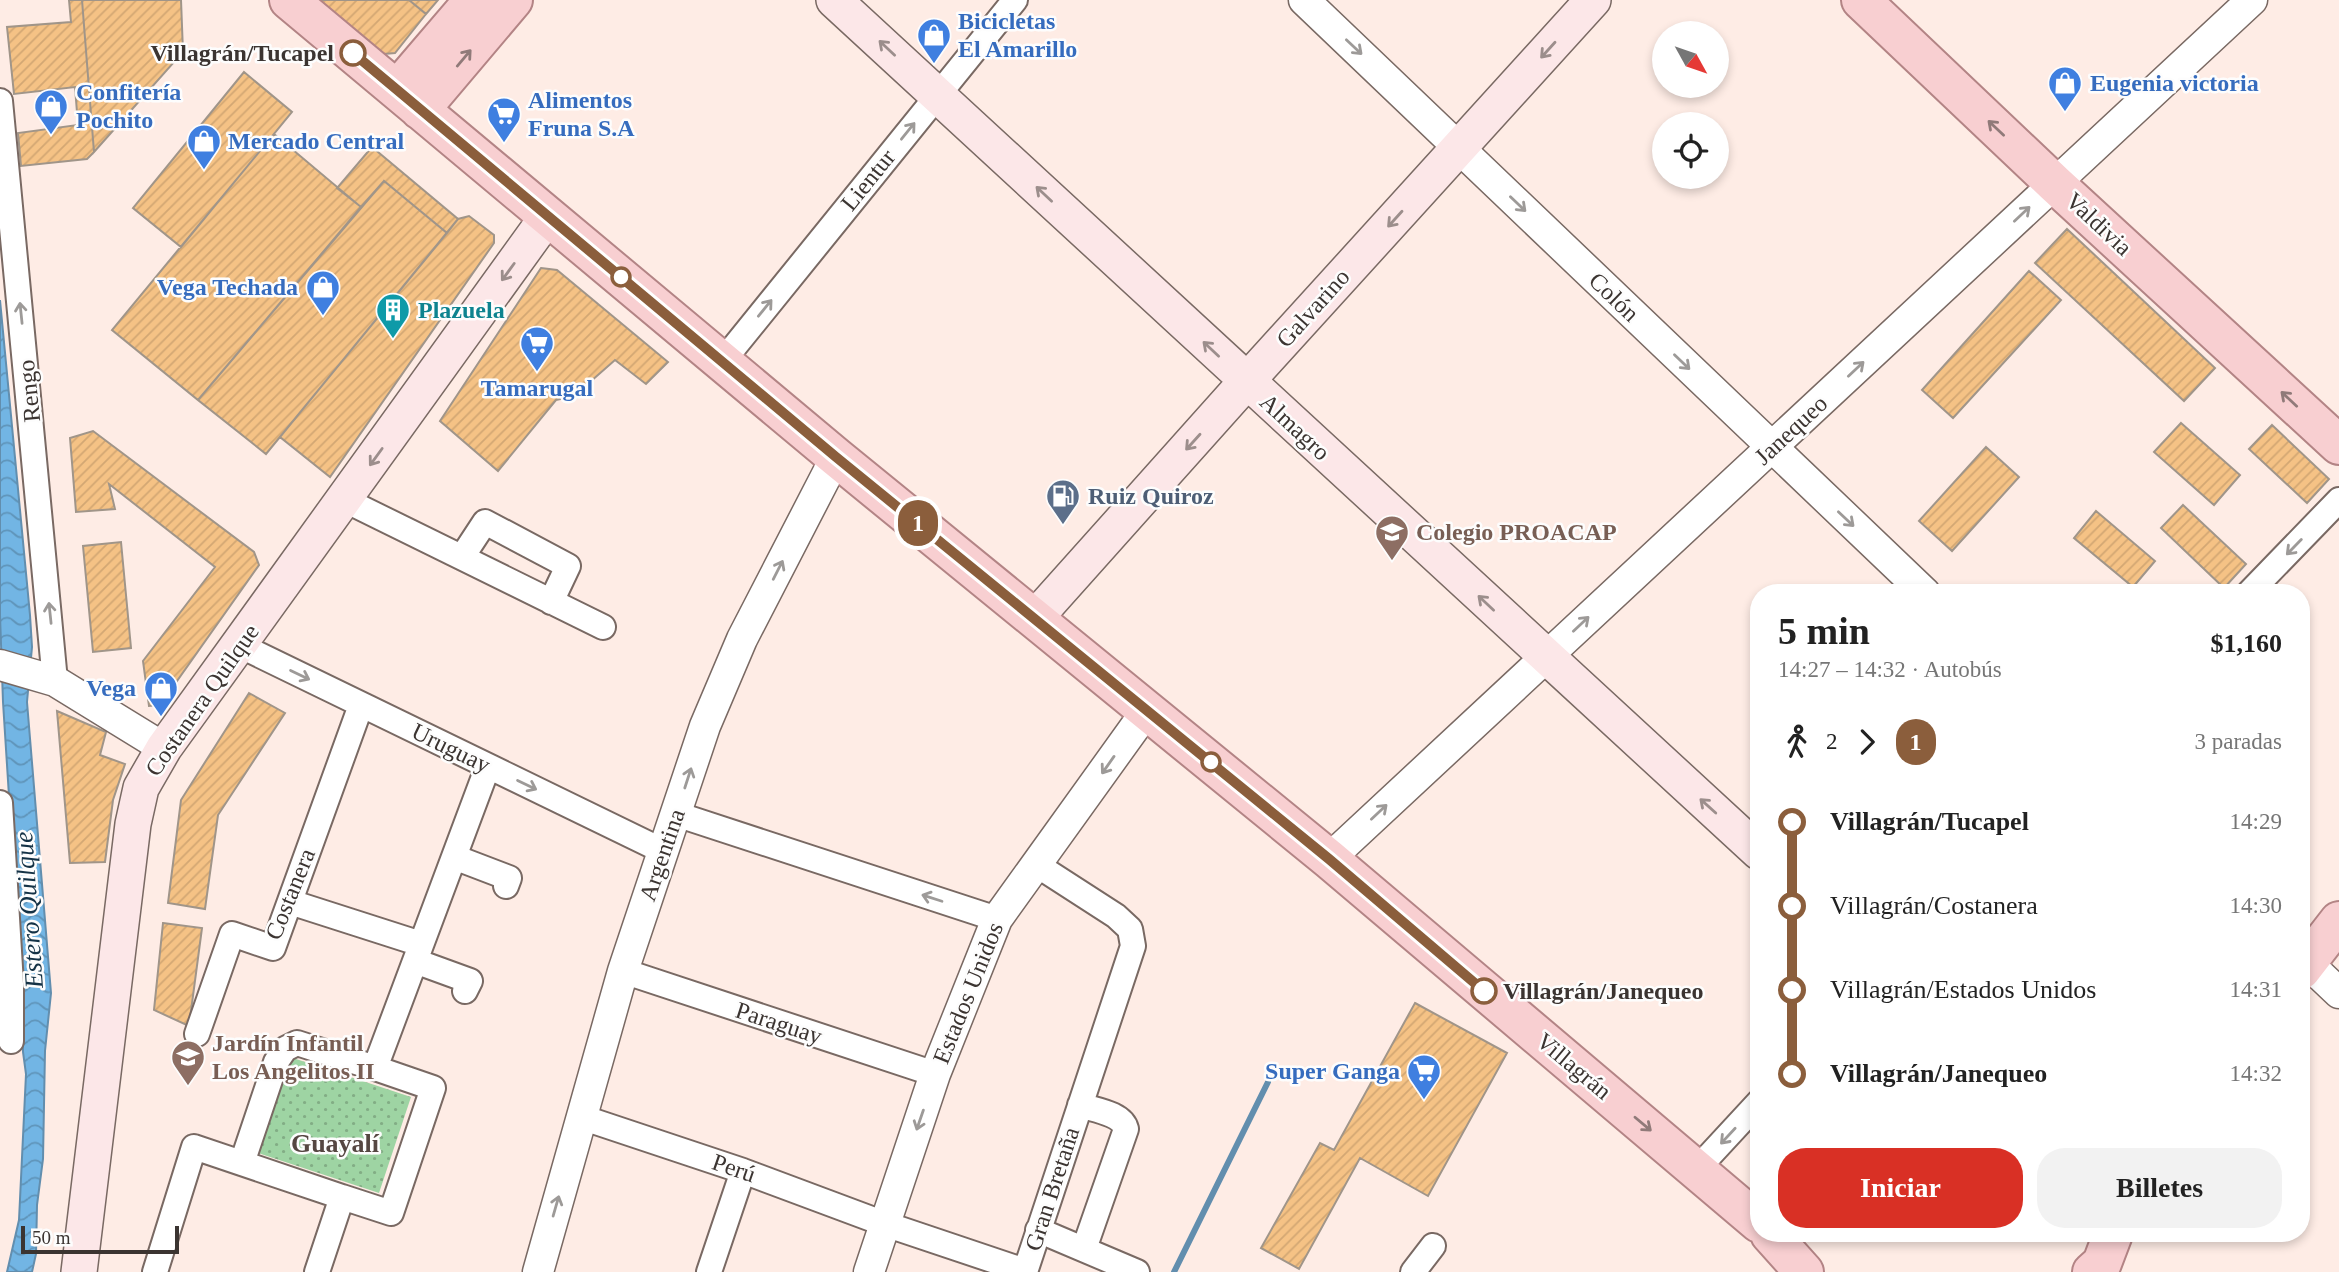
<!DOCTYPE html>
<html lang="es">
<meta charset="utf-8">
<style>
:root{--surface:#fff;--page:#f2f2f2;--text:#222;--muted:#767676;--accent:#d93025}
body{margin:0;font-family:"Times New Roman",serif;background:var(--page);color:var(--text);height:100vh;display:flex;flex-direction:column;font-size:26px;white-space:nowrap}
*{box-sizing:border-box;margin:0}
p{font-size:23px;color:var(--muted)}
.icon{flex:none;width:38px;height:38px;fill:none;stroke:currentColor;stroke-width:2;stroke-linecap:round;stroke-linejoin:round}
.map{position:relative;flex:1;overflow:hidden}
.details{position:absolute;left:1750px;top:584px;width:560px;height:658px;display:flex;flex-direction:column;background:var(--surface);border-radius:28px;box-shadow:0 4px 10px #0003}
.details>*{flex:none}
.badge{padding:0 14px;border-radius:23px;font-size:24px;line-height:46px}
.needle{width:46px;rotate:130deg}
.tools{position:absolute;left:1652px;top:21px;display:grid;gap:14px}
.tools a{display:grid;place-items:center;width:77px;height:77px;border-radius:50%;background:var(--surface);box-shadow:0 4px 10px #0003;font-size:35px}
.scale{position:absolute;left:21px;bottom:18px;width:158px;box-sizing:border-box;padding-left:7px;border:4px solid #3b3431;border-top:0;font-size:19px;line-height:24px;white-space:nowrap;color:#3b3431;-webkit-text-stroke:5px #fdfdfd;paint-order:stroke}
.map>.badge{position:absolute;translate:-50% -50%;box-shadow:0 0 0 4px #fff}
.legs{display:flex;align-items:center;gap:10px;height:77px;padding:0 28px;font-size:23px}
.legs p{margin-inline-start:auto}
.summary{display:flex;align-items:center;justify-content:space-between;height:119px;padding:0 28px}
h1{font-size:38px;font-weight:700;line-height:52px}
.primary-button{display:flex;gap:14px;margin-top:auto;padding:14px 28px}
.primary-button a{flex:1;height:80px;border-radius:28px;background:var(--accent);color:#fff;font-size:28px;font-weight:700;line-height:80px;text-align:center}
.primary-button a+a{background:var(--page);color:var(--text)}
ul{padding:0 28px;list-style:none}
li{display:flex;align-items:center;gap:24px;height:84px;font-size:26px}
li i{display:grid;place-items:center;width:10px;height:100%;margin:0 9px;background:currentColor}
li i::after{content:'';width:18px;height:18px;margin:-9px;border:5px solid;border-radius:50%;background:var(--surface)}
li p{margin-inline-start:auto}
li:first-child i{background:linear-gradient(#0000 50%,currentColor 0)}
li:last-child i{background:linear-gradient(currentColor 50%,#0000 0)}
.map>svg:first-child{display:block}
.park{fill:url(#park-dots)}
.water{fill:url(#water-waves);stroke:#628eae;stroke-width:2}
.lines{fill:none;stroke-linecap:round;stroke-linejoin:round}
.stream{stroke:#628eae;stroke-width:6}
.building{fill:url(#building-hatch);stroke:#a09589;stroke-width:2}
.minor-casing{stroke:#796963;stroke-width:28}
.tertiary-casing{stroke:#796963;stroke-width:33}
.secondary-casing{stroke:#796963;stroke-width:38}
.primary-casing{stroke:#b38485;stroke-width:42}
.minor{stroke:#fff;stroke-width:24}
.tertiary{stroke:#fff;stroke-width:30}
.secondary{stroke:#fce7e8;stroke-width:35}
.primary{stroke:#f8cfd1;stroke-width:38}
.oneway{stroke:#9d9a98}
.oneway2{stroke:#9c8e8c}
.oneway3{stroke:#907a79}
.line-1-casing{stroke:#fff;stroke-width:16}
.line-1{stroke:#8b5e3c;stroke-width:10}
.stop-1-dot{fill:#fff;stroke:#8b5e3c;stroke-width:3.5}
.labels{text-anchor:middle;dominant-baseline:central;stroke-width:5;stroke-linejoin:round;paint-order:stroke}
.shop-label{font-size:24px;font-weight:bold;fill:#366cbe;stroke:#fdfdfd;text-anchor:start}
.stop-label{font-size:24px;font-weight:bold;fill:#3b3431;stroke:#fdfdfd;text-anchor:end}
.street-label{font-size:24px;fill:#3b3431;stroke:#fdfdfd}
.culture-label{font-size:24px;font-weight:bold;fill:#0d838f;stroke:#fdfdfd;text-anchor:start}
.service-label{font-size:24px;font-weight:bold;fill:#4e5e75;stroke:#fdfdfd;text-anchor:start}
.education-label{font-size:24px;font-weight:bold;fill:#785e54;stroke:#fdfdfd;text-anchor:start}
.water-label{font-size:26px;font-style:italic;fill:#143246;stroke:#fdfdfd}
.neighbourhood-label{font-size:26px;font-weight:bold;fill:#554641;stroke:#fdfdfd}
</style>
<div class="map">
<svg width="2339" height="1272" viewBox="0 0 2339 1272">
<defs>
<pattern id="park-dots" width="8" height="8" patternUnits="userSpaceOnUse" patternTransform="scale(1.75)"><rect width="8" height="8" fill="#9ed4a3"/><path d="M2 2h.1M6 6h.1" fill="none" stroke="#82ad85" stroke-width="1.8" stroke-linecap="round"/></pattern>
<pattern id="water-waves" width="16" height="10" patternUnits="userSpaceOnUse" patternTransform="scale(1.75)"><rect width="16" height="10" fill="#72b5e4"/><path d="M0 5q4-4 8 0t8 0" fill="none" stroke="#5f94b9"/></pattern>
<pattern id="building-hatch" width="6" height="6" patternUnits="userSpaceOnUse" patternTransform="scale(1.75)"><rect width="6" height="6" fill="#f5c285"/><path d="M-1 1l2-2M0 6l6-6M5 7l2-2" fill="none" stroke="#d3a773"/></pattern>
</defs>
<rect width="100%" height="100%" fill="#feece5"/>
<!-- park -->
<path class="park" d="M290,1057L411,1097L379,1193L258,1153Z"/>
<!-- water -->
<path class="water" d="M0,300L30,615L32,647L27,702L51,993L45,1051L43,1159L37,1205L36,1254L32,1272H7L19,1220L26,1074L23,1052V1016L3,702L0,615Z"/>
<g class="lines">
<!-- stream -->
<path class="stream" d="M1174,1272L1268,1082"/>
</g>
<!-- building -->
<path class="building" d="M69,0H82L94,152L87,159L21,166L18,133L78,125L75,87L14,94L7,27L71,22Z
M82,0H181L183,52L94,152Z
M318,0H409L426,14L395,53L384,54Z
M409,0H438L426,14Z
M244,72L292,112L181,247L133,208Z
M274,134L361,207L198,400L112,330Z
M372,147L458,219L447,233L384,181L361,207L337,188Z
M384,181L447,233L266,454L198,400Z
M469,216L494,235V243L330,477L280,437L458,219Z
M2067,229L2215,368L2184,401L2035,263Z
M541,268L557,270L668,362L646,384L615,360L574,396L556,400L498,471L440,421Z
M2029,271L2061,300L1953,418L1922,390Z
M2181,423L2240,475L2214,505L2154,452Z
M2272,425L2329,479L2307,503L2249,449Z
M93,431L254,552L259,565L160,705L149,706L143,661L215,567L109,484L115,509L76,512L70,438Z
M1986,447L2019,477L1952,551L1919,521Z
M2183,505L2246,564L2224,588L2161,528Z
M2096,511L2155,561L2133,587L2074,538Z
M121,542L131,648L93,652L83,546Z
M249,693L285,713L218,815L205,909L168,903L181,800Z
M57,711L106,732L100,755L125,764L113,800L105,862L70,863Z
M163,923L202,928L189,1026L154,1010Z
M1415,1003L1507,1053L1428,1196L1360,1158L1299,1269L1261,1248L1320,1143L1334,1150Z"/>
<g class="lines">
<!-- minor casing -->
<g class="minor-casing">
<path id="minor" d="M0,101L55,681
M722,362L1015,0
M345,500L603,627
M462,557L485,522L568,566L551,602
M2249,593L2339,500
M239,645L663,851
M0,803L11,984V1041
M676,814L997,919
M454,857L509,878L506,886
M290,902L421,944
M415,961L470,981L465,991
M623,971L935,1074
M197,1034L232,934L273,948L361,705
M1080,1105C1094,1110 1122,1113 1126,1129L1084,1249
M581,1117L743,1171L885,1224L1025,1271
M242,1163L276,1062L285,1049L297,1043L375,1068
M1697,1169L1759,1102
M1038,1230L1137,1272
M155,1272L194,1147L342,1197
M317,1272L342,1197L391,1213L433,1088L375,1068L488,766
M709,1272L743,1171
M1025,1272L1133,946L1130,929L1116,916L1037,865
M1413,1272L1433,1246"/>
</g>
<!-- tertiary casing -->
<g class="tertiary-casing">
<path id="tertiary" d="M1304,0L1925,593
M0,665L55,681L164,748
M1329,859L2252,0
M2301,957L2339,993
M538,1272L623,971L705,726L742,639L836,457
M869,1272L935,1074L997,919L1148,709"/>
</g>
<!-- secondary casing -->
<g class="secondary-casing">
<path id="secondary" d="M834,0L1759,852
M1035,618L1246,382L1593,0
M79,1272L133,824L141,788L164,748L548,216"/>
</g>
<!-- primary casing -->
<g class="primary-casing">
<path id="primary" d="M289,0L836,457L1329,859L1759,1223
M1861,0L2055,184L2339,445
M397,90L474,0
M420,110L513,0
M2301,970L2339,921
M1770,1234L1804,1272
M2092,1272L2102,1263L2113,1234"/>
</g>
<!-- minor -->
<use href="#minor" class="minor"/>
<!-- tertiary -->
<use href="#tertiary" class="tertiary"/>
<!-- secondary -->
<use href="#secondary" class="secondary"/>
<!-- primary -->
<use href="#primary" class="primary"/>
</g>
<!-- one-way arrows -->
<defs><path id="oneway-shaft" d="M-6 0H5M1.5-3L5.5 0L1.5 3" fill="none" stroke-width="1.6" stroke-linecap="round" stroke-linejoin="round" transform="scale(1.75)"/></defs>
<g class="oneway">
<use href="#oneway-shaft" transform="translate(1354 47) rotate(43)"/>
<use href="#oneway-shaft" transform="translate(908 131) rotate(-51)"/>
<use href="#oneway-shaft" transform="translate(1518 204) rotate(44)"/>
<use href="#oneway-shaft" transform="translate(2022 214) rotate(-43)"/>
<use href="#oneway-shaft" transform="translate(765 308) rotate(-51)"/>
<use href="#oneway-shaft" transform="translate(21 313) rotate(-96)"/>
<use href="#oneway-shaft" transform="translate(1682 362) rotate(44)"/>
<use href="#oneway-shaft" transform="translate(1856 369) rotate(-43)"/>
<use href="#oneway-shaft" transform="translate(1846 519) rotate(43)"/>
<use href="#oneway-shaft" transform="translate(2294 547) rotate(134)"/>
<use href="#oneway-shaft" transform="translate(778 570) rotate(-63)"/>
<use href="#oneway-shaft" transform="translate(50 613) rotate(-96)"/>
<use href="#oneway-shaft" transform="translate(1581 624) rotate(-43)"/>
<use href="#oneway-shaft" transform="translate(300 675) rotate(26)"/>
<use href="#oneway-shaft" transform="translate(1108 765) rotate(125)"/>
<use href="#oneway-shaft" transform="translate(688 778) rotate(-72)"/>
<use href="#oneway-shaft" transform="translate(527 785) rotate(26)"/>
<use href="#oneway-shaft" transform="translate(1379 812) rotate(-43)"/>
<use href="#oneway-shaft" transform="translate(932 898) rotate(-162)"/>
<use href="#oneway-shaft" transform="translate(920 1120) rotate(109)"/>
<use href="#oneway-shaft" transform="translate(1728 1136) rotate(133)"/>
<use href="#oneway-shaft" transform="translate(556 1206) rotate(-74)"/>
</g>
<g class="oneway2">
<use href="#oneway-shaft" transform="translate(887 48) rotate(-137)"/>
<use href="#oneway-shaft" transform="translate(1548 50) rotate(132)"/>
<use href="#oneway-shaft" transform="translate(1044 194) rotate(-137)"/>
<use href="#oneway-shaft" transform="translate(1395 219) rotate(132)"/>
<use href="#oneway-shaft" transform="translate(508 272) rotate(126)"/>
<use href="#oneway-shaft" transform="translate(1211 349) rotate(-137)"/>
<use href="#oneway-shaft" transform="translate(1193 442) rotate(132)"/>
<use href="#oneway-shaft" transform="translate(376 457) rotate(126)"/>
<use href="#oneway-shaft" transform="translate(1486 603) rotate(-137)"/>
<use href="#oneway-shaft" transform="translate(1708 806) rotate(-138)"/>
</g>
<g class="oneway3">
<use href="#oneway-shaft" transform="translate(464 58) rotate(-50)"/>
<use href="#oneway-shaft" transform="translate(1996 128) rotate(-137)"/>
<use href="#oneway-shaft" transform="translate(2289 399) rotate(-137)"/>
<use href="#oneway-shaft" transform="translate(1643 1124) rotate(40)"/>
</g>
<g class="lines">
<!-- line-1 casing -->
<g class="line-1-casing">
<path id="line-1" d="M353,53L836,457L1329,859L1484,991"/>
</g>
<!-- line-1 -->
<use href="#line-1" class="line-1"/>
</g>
<!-- icons -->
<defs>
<g id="shop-pin" transform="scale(1.75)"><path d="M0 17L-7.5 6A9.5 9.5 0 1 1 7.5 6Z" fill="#3f7fe0" stroke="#fdfdfd"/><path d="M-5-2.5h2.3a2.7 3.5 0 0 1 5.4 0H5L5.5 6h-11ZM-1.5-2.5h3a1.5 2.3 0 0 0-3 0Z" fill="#fff"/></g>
<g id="supermarket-pin" transform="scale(1.75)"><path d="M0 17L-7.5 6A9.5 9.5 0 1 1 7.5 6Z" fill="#3f7fe0" stroke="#fdfdfd"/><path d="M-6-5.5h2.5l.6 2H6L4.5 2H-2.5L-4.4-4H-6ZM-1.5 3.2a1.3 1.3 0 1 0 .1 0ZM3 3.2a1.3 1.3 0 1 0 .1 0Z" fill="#fff"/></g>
<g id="building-pin" transform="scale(1.75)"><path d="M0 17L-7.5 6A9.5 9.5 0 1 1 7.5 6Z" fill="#0f9aa8" stroke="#fdfdfd"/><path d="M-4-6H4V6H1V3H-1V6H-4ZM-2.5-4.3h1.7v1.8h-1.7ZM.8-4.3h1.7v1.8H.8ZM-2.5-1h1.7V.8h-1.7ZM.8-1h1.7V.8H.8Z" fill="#fff"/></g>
<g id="fuel-pin" transform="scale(1.75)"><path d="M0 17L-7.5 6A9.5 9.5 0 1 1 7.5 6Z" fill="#5c6f8a" stroke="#fdfdfd"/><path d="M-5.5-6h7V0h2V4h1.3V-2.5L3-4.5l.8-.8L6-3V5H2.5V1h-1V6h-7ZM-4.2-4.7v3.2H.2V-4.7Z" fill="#fff"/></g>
<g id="school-pin" transform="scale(1.75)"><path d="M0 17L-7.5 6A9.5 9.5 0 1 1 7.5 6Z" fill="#8d6e63" stroke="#fdfdfd"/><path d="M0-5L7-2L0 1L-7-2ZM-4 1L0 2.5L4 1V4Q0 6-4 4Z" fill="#fff"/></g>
</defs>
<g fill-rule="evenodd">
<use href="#shop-pin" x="934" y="35"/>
<use href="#shop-pin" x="2065" y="83"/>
<use href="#shop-pin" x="51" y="106"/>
<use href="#supermarket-pin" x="504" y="114"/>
<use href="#shop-pin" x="204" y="141"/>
<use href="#shop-pin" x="323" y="287"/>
<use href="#building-pin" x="393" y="310"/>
<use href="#supermarket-pin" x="537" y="343"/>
<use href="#fuel-pin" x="1063" y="496"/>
<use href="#school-pin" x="1392" y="532"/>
<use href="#shop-pin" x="161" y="688"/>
<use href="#school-pin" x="188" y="1057"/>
<use href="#supermarket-pin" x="1424" y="1071"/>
</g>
<!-- markers -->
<g class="stop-1-dot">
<circle cx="353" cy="53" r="12"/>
<circle cx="621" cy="277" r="9"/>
<circle cx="1211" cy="762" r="9"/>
<circle cx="1484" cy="991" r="12"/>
</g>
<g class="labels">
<!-- shop labels -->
<g class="shop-label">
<text x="958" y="21">Bicicletas<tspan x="958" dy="28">El Amarillo</tspan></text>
<text x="2090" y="83">Eugenia victoria</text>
<text x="76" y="92">Confitería<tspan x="76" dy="28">Pochito</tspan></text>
<text x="528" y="100">Alimentos<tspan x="528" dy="28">Fruna S.A</tspan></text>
<text x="228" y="141">Mercado Central</text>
<text x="298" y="287" text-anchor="end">Vega Techada</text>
<text x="537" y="388" text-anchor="middle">Tamarugal</text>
<text x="136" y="688" text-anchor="end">Vega</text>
<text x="1400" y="1071" text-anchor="end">Super Ganga</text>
</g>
<!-- stop labels -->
<g class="stop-label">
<text x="334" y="53">Villagrán/Tucapel</text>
<text x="1503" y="991" text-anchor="start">Villagrán/Janequeo</text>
</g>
<!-- street labels -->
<g class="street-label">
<text transform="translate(868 180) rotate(-51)">Lientur</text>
<text transform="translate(2099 224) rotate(43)">Valdivia</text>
<text transform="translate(1614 297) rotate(44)">Colón</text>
<text transform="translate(1313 308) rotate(-48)">Galvarino</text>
<text transform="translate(29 391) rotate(-96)">Rengo</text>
<text transform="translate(1295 427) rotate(43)">Almagro</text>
<text transform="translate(1791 430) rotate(-43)">Janequeo</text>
<text transform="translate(202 700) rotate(-55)">Costanera Quilque</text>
<text transform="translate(451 748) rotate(26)">Uruguay</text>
<text transform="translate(662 855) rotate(-71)">Argentina</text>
<text transform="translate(290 894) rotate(-68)">Costanera</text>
<text transform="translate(968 993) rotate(-68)">Estados Unidos</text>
<text transform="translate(779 1023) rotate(18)">Paraguay</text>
<text transform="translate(1574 1066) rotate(40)">Villagrán</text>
<text transform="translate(734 1168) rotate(19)">Perú</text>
<text transform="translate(1052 1189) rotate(-72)">Gran Bretaña</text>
</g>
<!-- culture labels -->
<g class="culture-label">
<text x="418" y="310">Plazuela</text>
</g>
<!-- service labels -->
<g class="service-label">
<text x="1088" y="496">Ruiz Quiroz</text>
</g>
<!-- education labels -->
<g class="education-label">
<text x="1416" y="532">Colegio PROACAP</text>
<text x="212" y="1043">Jardín Infantil<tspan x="212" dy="28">Los Angelitos II</tspan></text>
</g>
<!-- water labels -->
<g class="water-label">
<text transform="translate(29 910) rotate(-94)">Estero Quilque</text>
</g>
<!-- neighbourhood labels -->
<g class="neighbourhood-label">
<text x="335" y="1143">Guayalí</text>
</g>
</g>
</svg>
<div class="tools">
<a><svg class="needle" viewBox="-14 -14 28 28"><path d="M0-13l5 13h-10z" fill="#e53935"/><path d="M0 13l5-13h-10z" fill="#767676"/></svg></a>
<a><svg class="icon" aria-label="locate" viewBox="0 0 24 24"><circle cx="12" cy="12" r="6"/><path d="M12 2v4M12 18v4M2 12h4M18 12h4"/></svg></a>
</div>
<div class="scale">50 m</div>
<b class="badge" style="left:918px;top:523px;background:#8b5e3c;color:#fff">1</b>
<section class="details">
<div class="summary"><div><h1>5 min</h1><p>14:27 – 14:32 · Autobús</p></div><b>$1,160</b></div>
<div class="legs"><svg class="icon" aria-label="walk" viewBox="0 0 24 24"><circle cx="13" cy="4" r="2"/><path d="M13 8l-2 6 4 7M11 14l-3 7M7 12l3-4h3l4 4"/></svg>2<svg class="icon" aria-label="forward" viewBox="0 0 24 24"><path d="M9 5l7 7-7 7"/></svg><b class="badge" style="background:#8b5e3c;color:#fff">1</b><p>3 paradas</p></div>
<ul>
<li><i style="color:#8b5e3c"></i><b>Villagrán/Tucapel</b><p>14:29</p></li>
<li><i style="color:#8b5e3c"></i><span>Villagrán/Costanera</span><p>14:30</p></li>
<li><i style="color:#8b5e3c"></i><span>Villagrán/Estados Unidos</span><p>14:31</p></li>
<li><i style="color:#8b5e3c"></i><b>Villagrán/Janequeo</b><p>14:32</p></li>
</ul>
<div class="primary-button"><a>Iniciar</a><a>Billetes</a></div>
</section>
</div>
